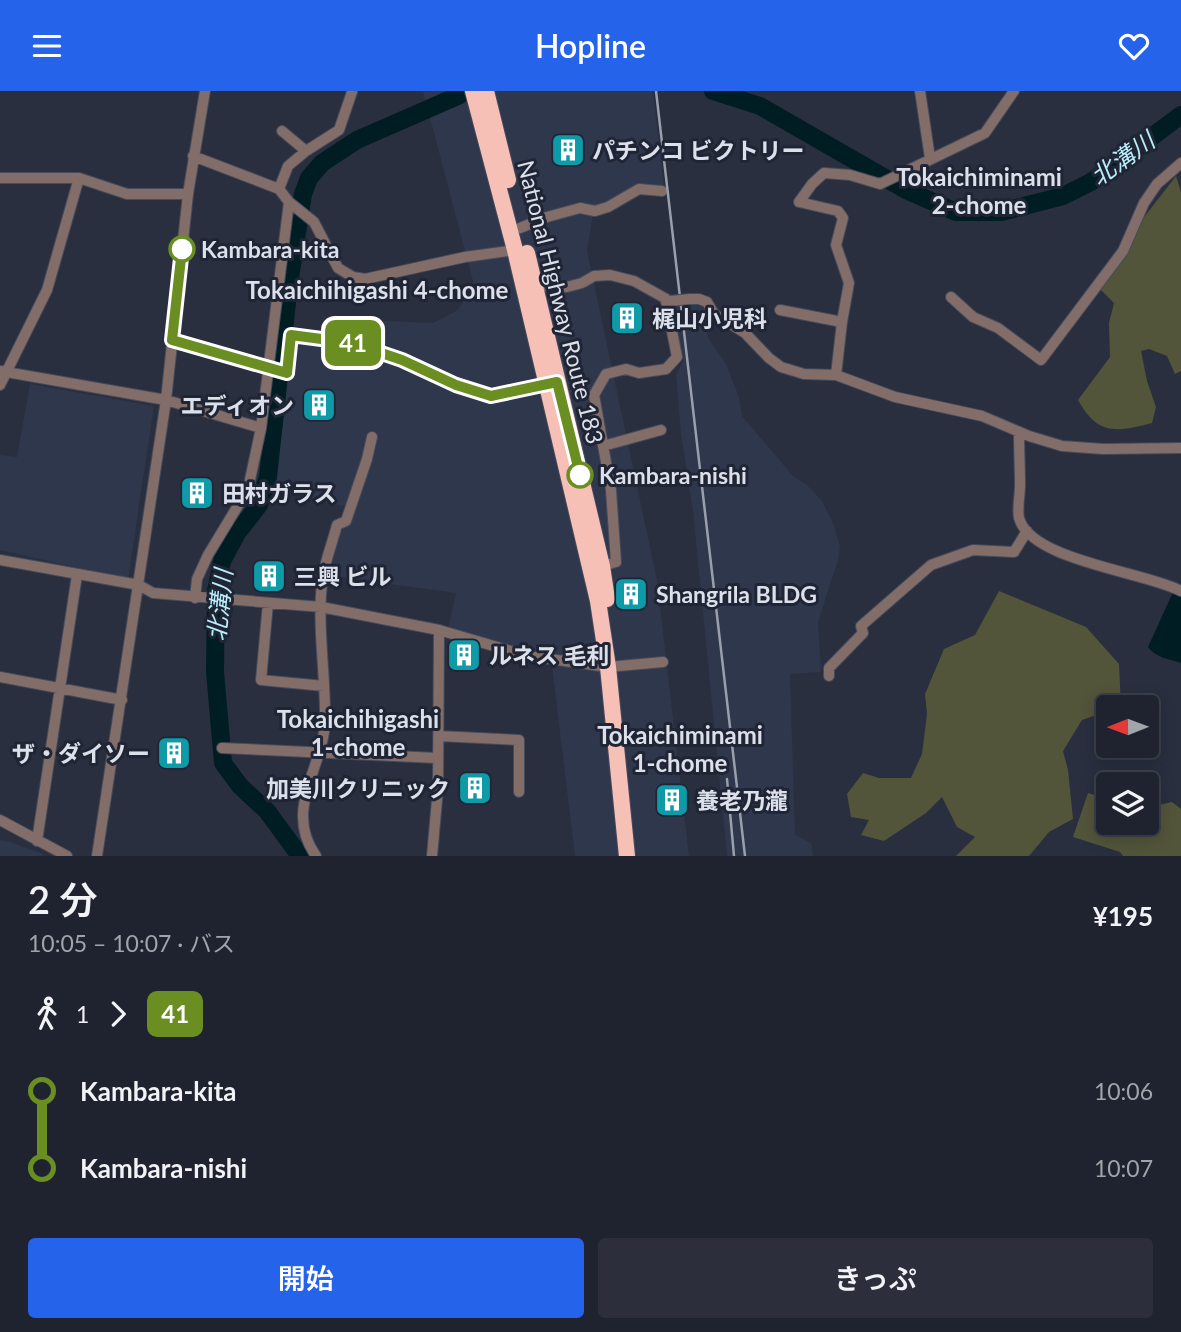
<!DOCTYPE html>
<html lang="ja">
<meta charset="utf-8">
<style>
:root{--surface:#1f232f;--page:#2c2f3b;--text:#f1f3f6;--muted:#a1a4aa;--line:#3c404b;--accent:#2563eb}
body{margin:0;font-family:Lato,"Noto Sans JP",sans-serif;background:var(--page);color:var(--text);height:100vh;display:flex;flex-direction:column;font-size:26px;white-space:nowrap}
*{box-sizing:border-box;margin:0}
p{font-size:23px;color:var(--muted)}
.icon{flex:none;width:38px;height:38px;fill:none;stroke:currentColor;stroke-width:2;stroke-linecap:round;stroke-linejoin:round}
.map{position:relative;height:765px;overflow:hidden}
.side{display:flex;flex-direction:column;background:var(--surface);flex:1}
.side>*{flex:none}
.badge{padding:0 14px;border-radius:10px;font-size:24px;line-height:46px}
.needle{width:46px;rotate:269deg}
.tools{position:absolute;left:1096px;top:604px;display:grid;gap:14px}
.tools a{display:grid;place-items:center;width:63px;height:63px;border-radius:7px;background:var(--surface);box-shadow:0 4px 18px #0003,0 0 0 2px var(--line);font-size:35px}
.map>.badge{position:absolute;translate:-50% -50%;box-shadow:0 0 0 4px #fff}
.legs{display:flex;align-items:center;gap:10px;height:77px;padding:0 28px;font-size:23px}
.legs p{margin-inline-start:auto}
.summary{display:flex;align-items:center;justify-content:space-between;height:119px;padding:0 28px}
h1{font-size:38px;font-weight:600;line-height:52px}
.button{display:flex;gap:14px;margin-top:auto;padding:14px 28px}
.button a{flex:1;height:80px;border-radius:7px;background:var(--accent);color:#fff;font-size:28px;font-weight:600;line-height:80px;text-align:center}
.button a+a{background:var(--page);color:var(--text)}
ul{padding:0 28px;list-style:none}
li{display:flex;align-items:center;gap:24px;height:77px;font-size:26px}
li i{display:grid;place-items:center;width:10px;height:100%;margin:0 9px;background:currentColor}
li i::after{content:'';width:18px;height:18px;margin:-9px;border:5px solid;border-radius:50%;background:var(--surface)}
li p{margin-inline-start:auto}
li:first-child i{background:linear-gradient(#0000 50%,currentColor 0)}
li:last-child i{background:linear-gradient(currentColor 50%,#0000 0)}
header{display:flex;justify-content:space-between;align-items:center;height:91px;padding:0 28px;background:var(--accent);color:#fff;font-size:32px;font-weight:600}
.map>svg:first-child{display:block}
.built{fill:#2f374d}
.green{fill:#52553a}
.water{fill:#001d23}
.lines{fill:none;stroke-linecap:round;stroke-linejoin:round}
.river{stroke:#001d23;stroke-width:18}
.minor-casing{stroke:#464b5b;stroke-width:12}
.highway-casing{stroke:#464b5b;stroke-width:18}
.minor{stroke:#836d69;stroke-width:10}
.highway{stroke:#f6c0b7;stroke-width:16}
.rail{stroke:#9a9fac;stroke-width:2.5}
.minor-bridge-casing{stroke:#464b5b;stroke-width:12;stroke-linecap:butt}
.minor-bridge{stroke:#836d69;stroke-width:10}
.line-1-casing{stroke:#fff;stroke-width:16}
.line-1{stroke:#6b8e23;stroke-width:10}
.stop-1-dot{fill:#fff;stroke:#6b8e23;stroke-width:3.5}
.labels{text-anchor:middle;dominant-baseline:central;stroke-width:6;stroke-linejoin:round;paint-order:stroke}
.poi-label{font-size:23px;font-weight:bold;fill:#dce0eb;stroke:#202535;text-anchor:start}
.stop-label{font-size:23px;font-weight:bold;fill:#dce0eb;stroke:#202535;text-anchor:start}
.street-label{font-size:23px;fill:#dce0eb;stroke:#202535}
.water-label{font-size:24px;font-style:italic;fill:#b9eefa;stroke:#202535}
.neighbourhood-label{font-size:24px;font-weight:bold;fill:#dce0eb;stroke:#202535}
</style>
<header><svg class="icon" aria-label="menu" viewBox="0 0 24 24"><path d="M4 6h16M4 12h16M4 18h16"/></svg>Hopline<svg class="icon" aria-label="heart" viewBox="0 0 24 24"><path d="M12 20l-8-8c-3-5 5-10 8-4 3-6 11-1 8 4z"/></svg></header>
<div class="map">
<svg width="1181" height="765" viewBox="0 0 1181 765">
<rect width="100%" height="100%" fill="#292f3f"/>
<!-- built -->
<path class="built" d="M423,0H653L664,97L641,96L594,117L587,160L657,489L689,765H575L551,567L447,542L456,502L324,484L337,436L352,417L269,399L275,375L286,242L359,253L366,238L385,230L433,232L458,219L474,194Z
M691,212L703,216L707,224L708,247L726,273L739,306L742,325L793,385L807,394L822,410L833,432L840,455L838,469L818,531L821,581L790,583L795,744L811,752L813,765H727L693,420L681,343L676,284L683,271L673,215Z
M30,293L154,315L128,488L0,459V364L17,366Z
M0,749L10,751L43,763L42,765H0Z"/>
<!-- green -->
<path class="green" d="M1176,85L1181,101V280L1175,283L1167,265L1149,258L1141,260L1147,290L1156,316L1152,332C1116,341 1098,345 1078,309L1110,266L1109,232L1114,212L1100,198L1138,134Z
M999,500L1086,536L1119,573L1121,616H1108V620L1082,629L1063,660L1068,679L1073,728L1049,741L1029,765H956L975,746L957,736L942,706L926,722L884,750L861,744L869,729L851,726L847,703L863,682L879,687H911L922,663L927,623L925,603L944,558L975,544Z
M1088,702L1108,708V732H1146V717L1172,711L1181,718V765H1123L1120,761L1073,746Z"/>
<!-- water -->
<path class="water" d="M1173,501L1181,505V572C1169,568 1156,567 1148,556Z"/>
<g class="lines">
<!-- river -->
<path class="river" d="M713,0L760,15L906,99L956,121H1001L1063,105L1091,91L1181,24
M300,765L267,720L240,695L223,672L215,581L216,500L222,470L237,442L259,414L268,386L289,193L303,103L309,87L322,72L357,49L460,4"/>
<!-- minor casing -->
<g class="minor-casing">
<path id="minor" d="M920,0L930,67
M282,40L306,60
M193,65L279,98L289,111L314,131L338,177L353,186L365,188L465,166L515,159
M0,87H79L127,103H188
M279,98L288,75L306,60L339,39L352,1
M520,137L547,126L580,117L595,120L608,116L639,98L662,100
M531,194L567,196L582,192L594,185L610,184L634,190L670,210
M951,206L973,226L998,237L1041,269L1123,160L1144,112L1157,93L1181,72
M690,208H699L707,211L714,223L745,242L769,267L781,276L804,283L836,284L895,306L982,325L1029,345L1062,355L1103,358L1181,357
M780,219L842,231L836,284
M842,231L849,192L836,154L843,127L838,120L799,111L812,93L824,82L850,84L880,93L985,42L1014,0
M172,249L287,282L291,244L352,252L402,269L456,294L491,305L551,293
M0,280L166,309L261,337
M0,294L47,199L79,87
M1019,341C1019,359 1020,377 1020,394C1020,405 1017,416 1019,427C1031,470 1146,481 1181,500
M603,355L661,339
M0,469L139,494L153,502L321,516L439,539L528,565L608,576L663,571
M602,475L616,471L611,399L594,304L606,283L626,278L639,282L666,278L677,266L666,210
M195,507L197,488L208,464L248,398L261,337L289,111
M268,512L261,589L324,595
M829,585V577L863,542L861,535L931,474L973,459L1014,461L1027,440
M0,586L122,609
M439,645L519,649V701
M222,657L437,667
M0,729L67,765
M37,750L77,484
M97,765L166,309L188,103L205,0
M316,765C283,719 323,677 325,631C326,585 317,538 322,491C324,473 332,453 337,434L346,430L367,368L372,346
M432,765L438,698L439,539"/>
</g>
<!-- highway casing -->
<g class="highway-casing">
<path id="highway" d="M473,0L515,159L598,510L608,576L627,765
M486,0L508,89
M527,162L602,475L607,508"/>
</g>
<!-- minor -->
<use href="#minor" class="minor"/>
<!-- highway -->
<use href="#highway" class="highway"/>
<!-- rail -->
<path class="rail" d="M656,0L745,765
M727,688L734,765"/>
<!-- minor-bridge casing -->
<g class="minor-bridge-casing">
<path id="minor-bridge" d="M670,210L690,208"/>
</g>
<!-- minor-bridge -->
<use href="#minor-bridge" class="minor-bridge"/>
</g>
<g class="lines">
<!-- line-1 casing -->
<g class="line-1-casing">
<path id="line-1" d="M182,158L172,249L287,282L291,244L352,252L402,269L456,294L491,305L557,291L580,384"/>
</g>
<!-- line-1 -->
<use href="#line-1" class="line-1"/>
</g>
<!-- icons -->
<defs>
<g id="building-square" transform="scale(1.75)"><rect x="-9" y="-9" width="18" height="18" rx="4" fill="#0f9aa8" stroke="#202535"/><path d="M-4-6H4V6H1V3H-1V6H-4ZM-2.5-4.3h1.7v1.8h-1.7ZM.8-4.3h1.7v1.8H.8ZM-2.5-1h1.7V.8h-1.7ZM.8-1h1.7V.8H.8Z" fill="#fff"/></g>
</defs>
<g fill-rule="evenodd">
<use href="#building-square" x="568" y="59"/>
<use href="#building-square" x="627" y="227"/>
<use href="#building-square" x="319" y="314"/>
<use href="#building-square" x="197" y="402"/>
<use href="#building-square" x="269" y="485"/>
<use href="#building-square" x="631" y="503"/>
<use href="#building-square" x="464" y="564"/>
<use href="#building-square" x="174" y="662"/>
<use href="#building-square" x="475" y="697"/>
<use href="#building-square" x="672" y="709"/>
</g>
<!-- markers -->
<g class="stop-1-dot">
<circle cx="182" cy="158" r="12"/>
<circle cx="580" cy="384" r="12"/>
</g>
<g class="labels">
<!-- poi labels -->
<g class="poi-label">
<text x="592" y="59">パチンコ ビクトリー</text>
<text x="652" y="227">梶山小児科</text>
<text x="294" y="314" text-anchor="end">エディオン</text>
<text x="222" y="402">田村ガラス</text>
<text x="294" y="485">三興 ビル</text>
<text x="656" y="503">Shangrila BLDG</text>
<text x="489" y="564">ルネス 毛利</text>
<text x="150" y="662" text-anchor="end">ザ・ダイソー</text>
<text x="450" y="697" text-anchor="end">加美川クリニック</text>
<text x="696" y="709">養老乃瀧</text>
</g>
<!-- stop labels -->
<g class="stop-label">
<text x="201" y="158">Kambara-kita</text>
<text x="599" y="384">Kambara-nishi</text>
</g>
<!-- street labels -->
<g class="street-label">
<text transform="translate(561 211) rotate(76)">National Highway Route 183</text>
</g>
<!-- water labels -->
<g class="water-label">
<text transform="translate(1122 67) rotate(-36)">北溝川</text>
<text transform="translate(219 514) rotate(-84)">北溝川</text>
</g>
<!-- neighbourhood labels -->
<g class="neighbourhood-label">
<text x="979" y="85">Tokaichiminami<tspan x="979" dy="28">2-chome</tspan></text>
<text x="377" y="198">Tokaichihigashi 4-chome</text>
<text x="358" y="627">Tokaichihigashi<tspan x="358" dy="28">1-chome</tspan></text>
<text x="680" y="643">Tokaichiminami<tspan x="680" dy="28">1-chome</tspan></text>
</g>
</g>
</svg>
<div class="tools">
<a><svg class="needle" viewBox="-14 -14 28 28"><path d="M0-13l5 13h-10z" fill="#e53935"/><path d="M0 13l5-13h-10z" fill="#a1a4aa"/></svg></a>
<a><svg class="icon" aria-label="layers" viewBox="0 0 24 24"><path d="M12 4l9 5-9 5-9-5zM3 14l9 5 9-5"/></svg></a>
</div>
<b class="badge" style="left:353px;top:252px;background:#6b8e23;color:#fff">41</b>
</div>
<section class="side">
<div class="summary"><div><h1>2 分</h1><p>10:05 – 10:07 · バス</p></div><b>¥195</b></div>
<div class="legs"><svg class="icon" aria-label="walk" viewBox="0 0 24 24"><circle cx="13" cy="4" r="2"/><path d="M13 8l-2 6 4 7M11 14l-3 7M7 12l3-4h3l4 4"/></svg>1<svg class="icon" aria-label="forward" viewBox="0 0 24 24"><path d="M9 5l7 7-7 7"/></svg><b class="badge" style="background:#6b8e23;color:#fff">41</b></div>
<ul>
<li><i style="color:#6b8e23"></i><b>Kambara-kita</b><p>10:06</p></li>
<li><i style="color:#6b8e23"></i><b>Kambara-nishi</b><p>10:07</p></li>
</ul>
<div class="button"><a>開始</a><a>きっぷ</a></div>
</section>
